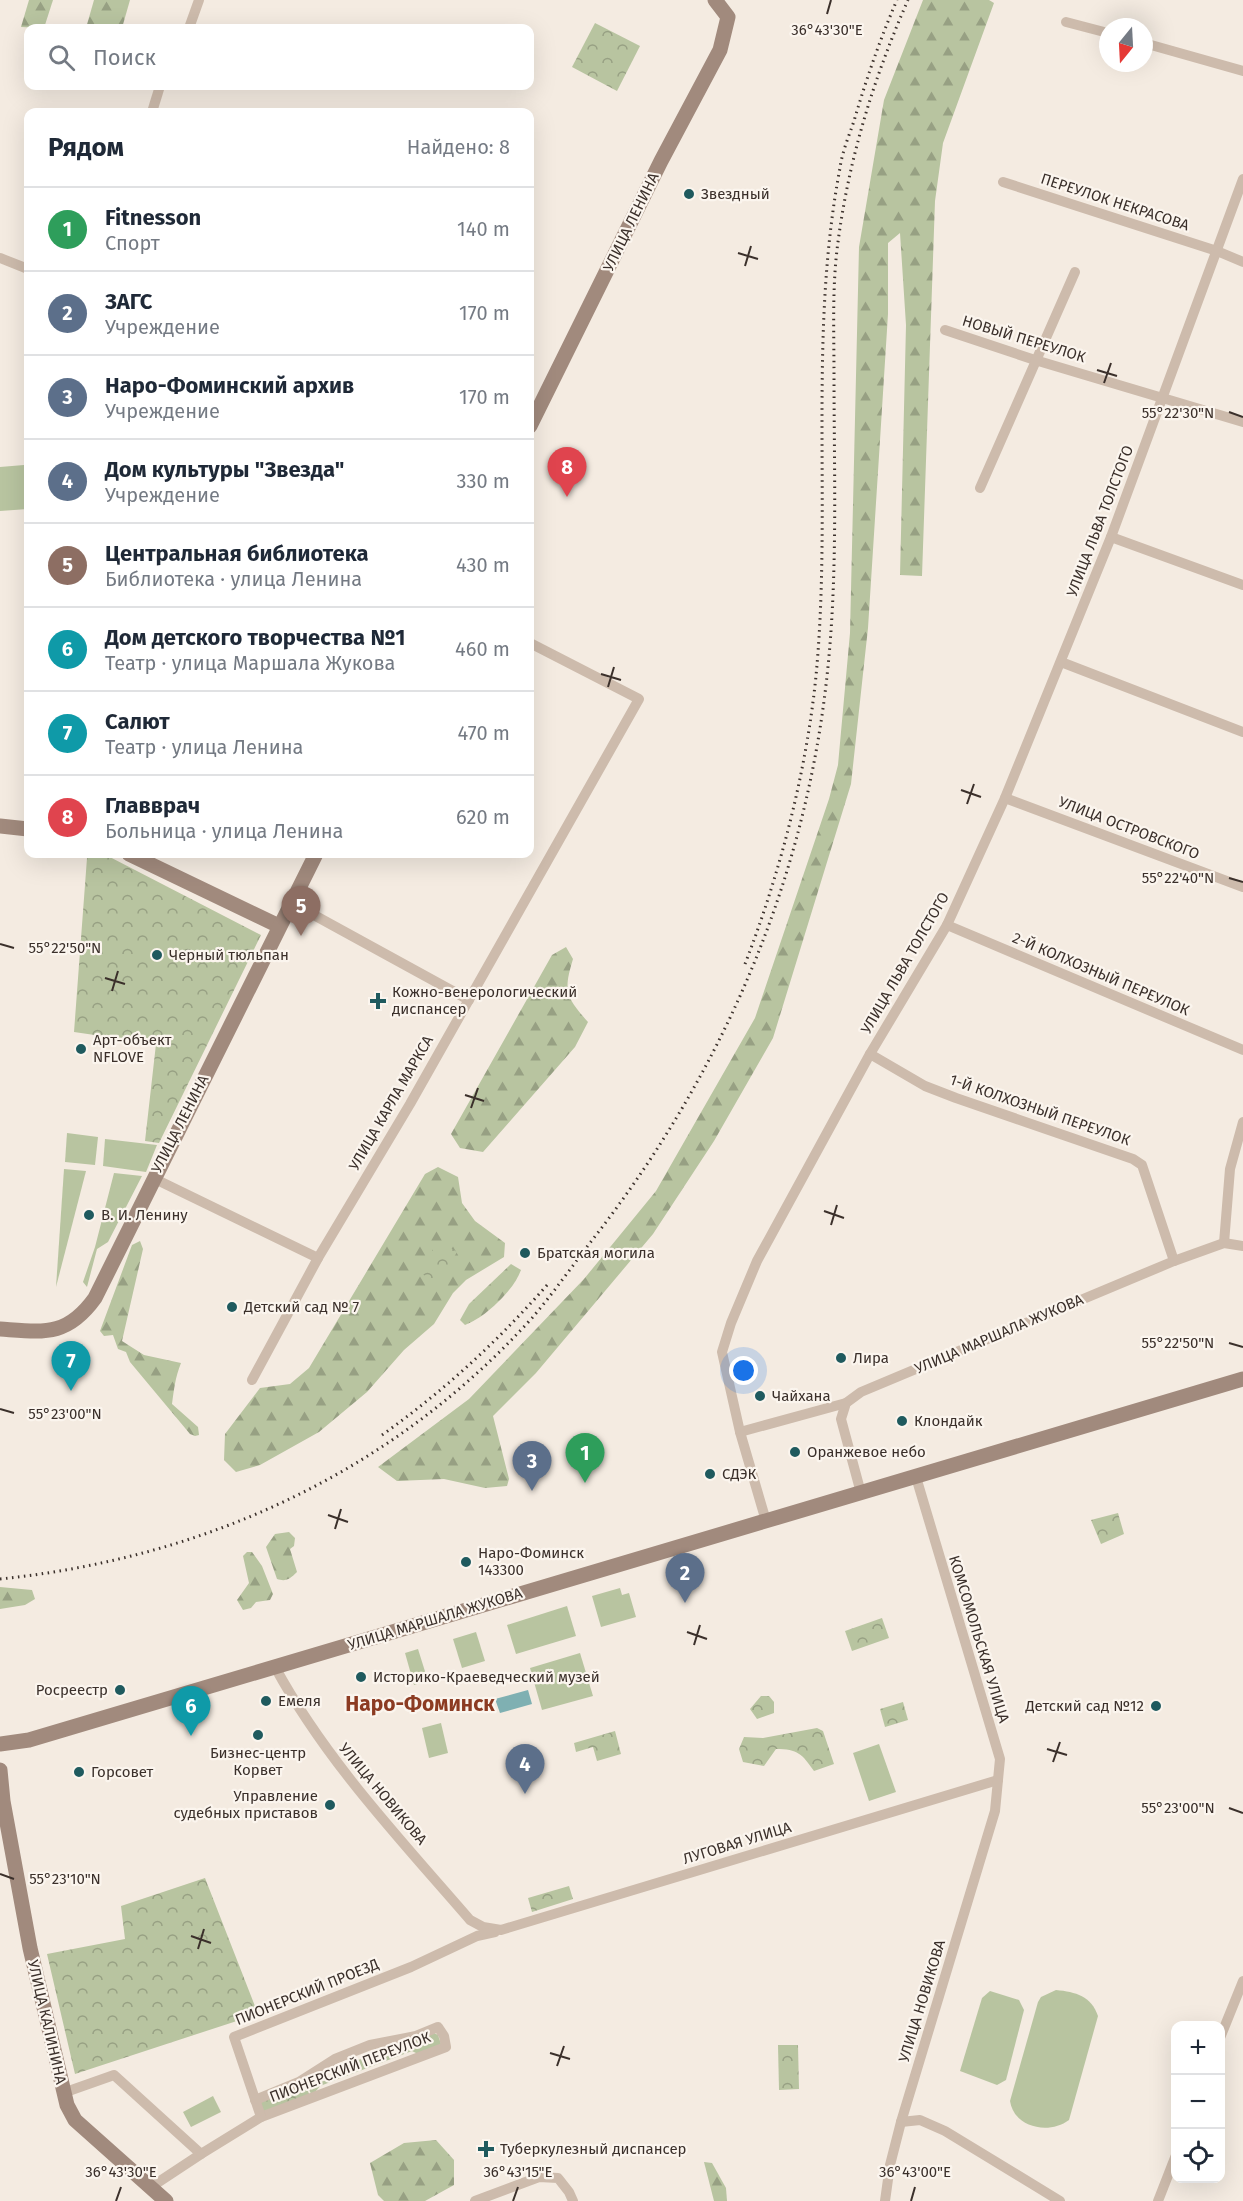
<!DOCTYPE html>
<html lang="ru">
<head>
<meta charset="utf-8">
<style>
	body { margin:0; font-family:"Fira Sans",sans-serif; background:#f6f6f7; color:#1f2937 }
	.controls { position:absolute; right:18px; bottom:18px; display:grid; overflow:hidden; border-radius:12px; box-shadow:0 6px 24px #0002 }
	.controls button { width:54px; height:54px; display:grid; place-items:center; padding:0; border:0; border-bottom:2px solid #e0e1e3; background:#fff; color:#1f2937; font:30px sans-serif }
	.compass { position:absolute; left:1099px; top:18px; width:54px; height:54px; border-radius:50%; background:#fff; box-shadow:0 6px 24px #0002; rotate:198deg }
	.you { position:absolute; left:744px; top:1371px; width:21px; height:21px; margin:-15px; border:4px solid #fff; border-radius:50%; background:#1a73e8; box-shadow:0 0 0 9px #1a73e833 }
	.badge { display:grid; place-items:center; width:39px; height:39px; border-radius:50%; background:#1f5a5e; color:#fff; font-size:20px; font-weight:700 }
	.pin { position:absolute; translate:-50% -50px; filter:drop-shadow(0 2px 3px #0008) }
	.pin::after { content:''; position:absolute; top:32px; width:21px; height:18px; background:inherit; clip-path:polygon(0 0,100% 0,50% 100%) }
	.list { margin:0; padding:0; list-style:none }
	h2 { display:flex; justify-content:space-between; align-items:center; height:78px; margin:0; padding:0 24px; font-size:26px }
	h2 small { font-size:20px; font-weight:400; color:#747a83 }
	.list li { display:grid; grid-template-columns:39px 1fr auto; gap:18px; align-items:center; box-sizing:border-box; height:84px; padding:0 24px; border-top:2px solid #e0e1e3 }
	.list b { display:block; font-size:22px; white-space:nowrap }
	.list p { margin:0; font-size:20px; white-space:nowrap; color:#747a83 }
	.list em { font-size:20px; font-style:normal; color:#747a83 }
	.icon { flex:none; width:33px; height:33px; fill:none; stroke:currentColor; stroke-width:2; stroke-linecap:round; stroke-linejoin:round }
	.map { position:relative; flex:none; width:1243px; height:2201px; overflow:hidden }
	.search { position:absolute; background:#fff; box-shadow:0 6px 24px #0002; left:24px; top:24px; width:510px; height:66px; display:flex; align-items:center; gap:15px; box-sizing:border-box; padding:0 21px; border-radius:12px; color:#747a83; font-size:22px }
	.panel { position:absolute; background:#fff; box-shadow:0 6px 24px #0002; left:24px; top:108px; width:510px; height:750px; border-radius:12px }
	.map>svg:first-child { display:block }
	.grass { fill:#b8c4a0 }
	.forest { fill:url(#forest-firs) }
	.park { fill:url(#park-crowns) }
	.water { fill:#7fb0b2 }
	.lines { fill:none; stroke-linecap:round; stroke-linejoin:round }
	.street { stroke:#cdbbac; stroke-width:10 }
	.secondary { stroke:#a18a7d; stroke-width:15 }
	.rail { stroke:#3b302b; stroke-width:3; stroke-dasharray:1.5 4.5; stroke-linecap:butt }
	.ticks { fill:none; stroke:#3b302b; stroke-width:2 }
	.poi-dot { fill:#1f5a5e; stroke:#fbf5ee; stroke-width:2 }
	.labels { text-anchor:middle; dominant-baseline:central; stroke-width:4.5; stroke-linejoin:round; paint-order:stroke }
	.poi-label { font-size:15px; fill:#3b302b; stroke:#fbf5ee; text-anchor:start }
	.street-label { font-size:15px; fill:#3b302b; stroke:#fbf5ee }
	.district-label { font-size:21px; font-weight:bold; fill:#8c3b22; stroke:#fbf5ee }
	.ticks-label { font-size:15px; text-anchor:middle; fill:#3b302b; stroke:#fbf5ee; stroke-width:4.5; stroke-linejoin:round; paint-order:stroke }
</style>
</head>
<body>
<div class="map">
<svg width="1243" height="2201" viewBox="0 0 1243 2201">
	<defs>
		<pattern id="forest-firs" width="22" height="20" patternUnits="userSpaceOnUse" patternTransform="scale(1.5)"><rect width="22" height="20" fill="#b8c4a0"/><path d="M5 1l3.5 6h-7zM16 11l3.5 6h-7z" fill="#97a083"/></pattern>
		<pattern id="park-crowns" width="20" height="18" patternUnits="userSpaceOnUse" patternTransform="scale(1.5)"><rect width="20" height="18" fill="#b8c4a0"/><path d="M2 6a3 3 0 1 1 6 0M12 15a3 3 0 1 1 6 0" fill="none" stroke="#97a083"/></pattern>
	</defs>
	<rect width="100%" height="100%" fill="#f4ebe1"/>
	<g class="grass">
		<polygon points="24,465 28,467 28,509 0,511 0,467"/>
		<polygon points="67,1133 98,1137 95,1165 65,1162"/>
		<polygon points="105,1139 157,1145 146,1172 103,1166"/>
		<polygon points="64,1169 86,1171 56,1287"/>
		<polygon points="114,1173 142,1176 108,1242 97,1249 87,1287 83,1282 95,1247"/>
		<polygon points="620,1588 622,1595 629,1593 636,1617 601,1627 592,1596"/>
		<polygon points="567,1606 576,1636 516,1654 507,1625"/>
		<polygon points="476,1632 485,1661 462,1668 453,1639"/>
		<polygon points="418,1649 428,1681 414,1685 405,1653"/>
		<polygon points="580,1653 593,1696 542,1710 530,1668"/>
		<polygon points="441,1723 448,1753 429,1758 422,1728"/>
		<polygon points="879,1744 896,1792 869,1801 853,1753"/>
		<path d="M1056,1990C1076,1992 1091,1996 1098,2016L1069,2120C1049,2135 1014,2128 1010,2101L1038,2002L1041,1997Z"/>
		<polygon points="990,1991 1019,2000 1024,2010 1006,2080 997,2085 960,2071 982,1998"/>
		<polygon points="432,2032 438,2035 441,2044 420,2055 412,2051 320,2086 312,2096 308,2087 355,2069 357,2060 362,2059 367,2064 403,2050 404,2043"/>
		<polygon points="213,2096 221,2112 191,2127 183,2112"/>
	</g>
	<g class="forest">
		<polygon points="29,0 53,0 44,28 21,27"/>
		<polygon points="94,0 130,0 122,28 86,28"/>
		<polygon points="923,0 989,0 994,3 943,143 935,201 922,576 900,575 906,325 900,233 888,243 888,314 879,456 868,628 851,784 773,1038 714,1141 653,1234 536,1373 493,1416 509,1479 507,1486 485,1488 444,1479 397,1481 378,1467 469,1399 584,1279 656,1191 755,1018 829,799 838,765 850,633 859,247 884,100"/>
		<path d="M566,947L573,959C563,992 566,997 588,1022L575,1047L483,1152L460,1148L451,1134L552,955Z"/>
		<polygon points="438,1167 458,1177 462,1203 475,1221 505,1243 504,1257 466,1280 453,1293 434,1324 404,1350 367,1392 319,1432 260,1465 236,1472 224,1460 225,1434 260,1388 290,1384 309,1368 425,1174"/>
		<path d="M140,1241L143,1249L122,1341L144,1355L181,1363C175,1378 174,1390 172,1404L198,1427L199,1435L195,1436L190,1434L130,1362L126,1352L118,1349L113,1335L104,1336L100,1331L132,1245Z"/>
		<path d="M511,1264L521,1270C514,1290 485,1318 465,1325L460,1320L469,1304Z"/>
		<path d="M289,1532L295,1538L294,1546L290,1549L297,1572C290,1579 286,1582 277,1579L266,1547L275,1534Z"/>
		<polygon points="247,1552 252,1552 262,1566 273,1594 270,1600 256,1602 251,1608 243,1610 237,1600 249,1583 243,1556"/>
		<polygon points="0,1587 32,1590 35,1599 25,1605 0,1609"/>
		<polygon points="436,2140 454,2160 454,2185 425,2201 384,2201 378,2195 370,2163 404,2143"/>
		<polygon points="704,2162 712,2163 726,2188 727,2201 714,2201"/>
	</g>
	<g class="park">
		<polygon points="595,23 640,46 617,91 572,67"/>
		<polygon points="92,854 104,854 261,935 159,1143 145,1141 156,1044 74,1032 87,858"/>
		<polygon points="438,1241 457,1252 438,1284 419,1272"/>
		<polygon points="1118,1513 1124,1534 1101,1544 1091,1520"/>
		<polygon points="882,1618 889,1638 852,1651 845,1631"/>
		<polygon points="761,1696 769,1696 774,1702 774,1713 757,1719 750,1709"/>
		<polygon points="903,1702 908,1720 885,1727 880,1709"/>
		<path d="M817,1728L823,1731L834,1764L814,1771C802,1754 798,1749 776,1749L764,1766L743,1762L739,1749L744,1737L763,1738Z"/>
		<polygon points="615,1731 621,1754 597,1761 593,1747 576,1752 574,1743"/>
		<polygon points="205,1878 258,2014 75,2074 47,1954 125,1939 121,1906"/>
		<polygon points="569,1886 573,1899 532,1912 528,1898"/>
		<polygon points="778,2045 798,2045 799,2089 779,2090"/>
		<polygon points="302,2085 306,2087 311,2098 263,2116 259,2102"/>
	</g>
	<polygon class="water" points="528,1690 532,1704 500,1713 495,1699"/>
	<g class="lines">
		<g class="street">
			<polyline points="1066,22 1108,33"/>
			<polyline points="189,28 199,0"/>
			<polyline points="1144,43 1243,71"/>
			<polyline points="152,112 160,86"/>
			<polyline points="1003,182 1217,251 1243,262"/>
			<polyline points="0,258 28,269"/>
			<polyline points="945,330 1035,360 1243,422"/>
			<polyline points="980,488 1075,272"/>
			<polyline points="1111,537 1243,585"/>
			<polyline points="1061,662 1243,732"/>
			<polyline points="1005,798 1243,887"/>
			<polyline points="292,903 469,1000"/>
			<polyline points="947,925 1243,1050"/>
			<polyline points="870,1054 925,1086 956,1098 1133,1159 1142,1165 1174,1261"/>
			<polyline points="153,1178 318,1258"/>
			<polyline points="1224,1243 1230,1169 1243,1122"/>
			<polyline points="252,1380 318,1258 410,1104 639,699 530,643"/>
			<polyline points="740,1432 846,1403"/>
			<polyline points="861,1493 841,1419 846,1403 861,1392 1174,1261 1224,1243 1243,1246"/>
			<polyline points="766,1521 740,1432 722,1352 731,1323 757,1261 870,1054 947,925 1005,798 1111,537 1243,179"/>
			<path d="M275,1667C326,1761 401,1840 470,1920L483,1927L501,1930L998,1780"/>
			<polyline points="1220,2038 1243,1981"/>
			<polyline points="63,2093 114,2075 201,2154 151,2187"/>
			<polyline points="255,2100 299,2082 335,2059 370,2045 416,2036 438,2027 444,2036 446,2047 261,2117"/>
			<polyline points="901,2122 920,2120 945,2131 1060,2201"/>
			<polyline points="201,2154 261,2117 234,2037 411,1967 477,1936 495,1932"/>
			<polyline points="475,2201 539,2177 558,2178 569,2192 573,2201"/>
			<polyline points="885,2201 890,2165 901,2122 995,1811 1000,1759 916,1477"/>
			<polyline points="1158,2201 1176,2155"/>
		</g>
		<g class="secondary">
			<polyline points="530,426 661,161 720,50 728,17 715,0"/>
			<polyline points="0,826 28,829"/>
			<polyline points="129,854 279,926"/>
			<path d="M0,1329C44,1332 67,1337 95,1298L316,854"/>
			<polyline points="0,1744 29,1740 1243,1379"/>
			<polyline points="0,1770 3,1801 30,1948 67,2105 75,2120 166,2201"/>
		</g>
		<g class="rail">
			<path d="M745,964C780,873 806,774 816,676C832,507 808,336 840,168C842,152 849,136 854,121C866,80 880,39 897,0"/>
			<path d="M382,1435C444,1391 498,1341 548,1284"/>
			<path d="M0,1579C205,1558 393,1472 532,1318C556,1290 577,1259 600,1230C724,1068 805,880 827,676C838,576 834,474 834,373C834,330 832,285 838,242C849,158 874,77 908,0"/>
		</g>
	</g>
	<path class="ticks" d="M827,14L831,0M738,253L758,259M745,266L751,246M1097,370L1117,376M1104,383L1111,363M1229,412L1243,417M601,674L621,680M608,687L614,667M961,790L981,797M967,804L974,784M1229,878L1243,882M0,944L14,948M105,978L125,984M112,991L118,971M465,1095L484,1101M471,1108L478,1088M824,1211L844,1218M831,1225L837,1205M1229,1343L1243,1347M0,1409L14,1413M328,1515L348,1522M335,1529L341,1509M687,1632L707,1639M694,1645L700,1625M1047,1749L1067,1755M1053,1762L1060,1742M1229,1808L1243,1813M0,1874L14,1879M191,1936L211,1943M198,1949L204,1929M550,2053L570,2059M557,2066L564,2046M116,2201L121,2187M513,2201L518,2187M911,2201L915,2187"/>
	<g class="poi-dot">
		<circle cx="689" cy="194" r="6"/>
		<circle cx="157" cy="955" r="6"/>
		<path d="M375 992h6v6h6v6h-6v6h-6v-6h-6v-6h6z"/>
		<circle cx="81" cy="1049" r="6"/>
		<circle cx="89" cy="1215" r="6"/>
		<circle cx="525" cy="1253" r="6"/>
		<circle cx="232" cy="1307" r="6"/>
		<circle cx="841" cy="1358" r="6"/>
		<circle cx="760" cy="1396" r="6"/>
		<circle cx="902" cy="1421" r="6"/>
		<circle cx="795" cy="1452" r="6"/>
		<circle cx="710" cy="1474" r="6"/>
		<circle cx="466" cy="1562" r="6"/>
		<circle cx="361" cy="1677" r="6"/>
		<circle cx="120" cy="1690" r="6"/>
		<circle cx="266" cy="1701" r="6"/>
		<circle cx="1156" cy="1706" r="6"/>
		<circle cx="258" cy="1735" r="6"/>
		<circle cx="79" cy="1772" r="6"/>
		<circle cx="330" cy="1805" r="6"/>
		<path d="M483 2140h6v6h6v6h-6v6h-6v-6h-6v-6h6z"/>
	</g>
	<g class="labels">
		<g class="poi-label">
			<text x="701" y="194">Звездный</text>
			<text x="169" y="955">Черный тюльпан</text>
			<text x="392" y="992">Кожно-венерологический<tspan x="392" dy="17">диспансер</tspan></text>
			<text x="93" y="1040">Арт-объект<tspan x="93" dy="17">NFLOVE</tspan></text>
			<text x="101" y="1215">В. И. Ленину</text>
			<text x="537" y="1253">Братская могила</text>
			<text x="244" y="1307">Детский сад № 7</text>
			<text x="853" y="1358">Лира</text>
			<text x="772" y="1396">Чайхана</text>
			<text x="914" y="1421">Клондайк</text>
			<text x="807" y="1452">Оранжевое небо</text>
			<text x="722" y="1474">СДЭК</text>
			<text x="478" y="1553">Наро-Фоминск<tspan x="478" dy="17">143300</tspan></text>
			<text x="373" y="1677">Историко-Краеведческий музей</text>
			<text x="108" y="1690" text-anchor="end">Росреестр</text>
			<text x="278" y="1701">Емеля</text>
			<text x="1144" y="1706" text-anchor="end">Детский сад №12</text>
			<text x="258" y="1753" text-anchor="middle">Бизнес-центр<tspan x="258" dy="17">Корвет</tspan></text>
			<text x="91" y="1772">Горсовет</text>
			<text x="318" y="1796" text-anchor="end">Управление<tspan x="318" dy="17">судебных приставов</tspan></text>
			<text x="500" y="2149">Туберкулезный диспансер</text>
		</g>
		<g class="street-label">
			<text transform="translate(1115 202) rotate(18)">ПЕРЕУЛОК НЕКРАСОВА</text>
			<text transform="translate(631 222) rotate(-64)">УЛИЦА ЛЕНИНА</text>
			<text transform="translate(1024 339) rotate(17)">НОВЫЙ ПЕРЕУЛОК</text>
			<text transform="translate(1100 521) rotate(-69)">УЛИЦА ЛЬВА ТОЛСТОГО</text>
			<text transform="translate(1129 828) rotate(21)">УЛИЦА ОСТРОВСКОГО</text>
			<text transform="translate(905 963) rotate(-60)">УЛИЦА ЛЬВА ТОЛСТОГО</text>
			<text transform="translate(1101 974) rotate(23)">2-Й КОЛХОЗНЫЙ ПЕРЕУЛОК</text>
			<text transform="translate(391 1103) rotate(-60)">УЛИЦА КАРЛА МАРКСА</text>
			<text transform="translate(1040 1110) rotate(19)">1-Й КОЛХОЗНЫЙ ПЕРЕУЛОК</text>
			<text transform="translate(180 1124) rotate(-63)">УЛИЦА ЛЕНИНА</text>
			<text transform="translate(999 1334) rotate(-23)">УЛИЦА МАРШАЛА ЖУКОВА</text>
			<text transform="translate(435 1619) rotate(-17)">УЛИЦА МАРШАЛА ЖУКОВА</text>
			<text transform="translate(979 1639) rotate(73)">КОМСОМОЛЬСКАЯ УЛИЦА</text>
			<text transform="translate(383 1794) rotate(50)">УЛИЦА НОВИКОВА</text>
			<text transform="translate(737 1843) rotate(-17)">ЛУГОВАЯ УЛИЦА</text>
			<text transform="translate(307 1992) rotate(-22)">ПИОНЕРСКИЙ ПРОЕЗД</text>
			<text transform="translate(922 2001) rotate(-73)">УЛИЦА НОВИКОВА</text>
			<text transform="translate(47 2022) rotate(77)">УЛИЦА КАЛИНИНА</text>
			<text transform="translate(350 2067) rotate(-21)">ПИОНЕРСКИЙ ПЕРЕУЛОК</text>
		</g>
		<g class="district-label">
			<text x="420" y="1704">Наро-Фоминск</text>
		</g>
	</g>
	<g class="ticks-label">
		<text x="827" y="35">36°43'30"E</text>
		<text x="1178" y="418">55°22'30"N</text>
		<text x="1178" y="883">55°22'40"N</text>
		<text x="65" y="953">55°22'50"N</text>
		<text x="1178" y="1348">55°22'50"N</text>
		<text x="65" y="1419">55°23'00"N</text>
		<text x="1178" y="1813">55°23'00"N</text>
		<text x="65" y="1884">55°23'10"N</text>
		<text x="121" y="2177">36°43'30"E</text>
		<text x="518" y="2177">36°43'15"E</text>
		<text x="915" y="2177">36°43'00"E</text>
	</g>
</svg>
<div class="controls">
<button>+</button>
<button>−</button>
<button><svg class="icon" aria-label="locate" viewBox="0 0 24 24"><circle cx="12" cy="12" r="6"/><path d="M12 2v4M12 18v4M2 12h4M18 12h4"/></svg></button>
</div>
<svg class="compass" viewBox="-18 -18 36 36"><path d="M0-13l5 13h-10z" fill="#e53935"/><path d="M0 13l5-13h-10z" fill="#747a83"/></svg>
<div class="you"></div>
<div class="pin badge" style="left:585px;top:1483px;background:#2e9e5b">1</div>
<div class="pin badge" style="left:685px;top:1603px;background:#5c6f8a">2</div>
<div class="pin badge" style="left:532px;top:1491px;background:#5c6f8a">3</div>
<div class="pin badge" style="left:525px;top:1794px;background:#5c6f8a">4</div>
<div class="pin badge" style="left:301px;top:936px;background:#8d6e63">5</div>
<div class="pin badge" style="left:191px;top:1736px;background:#0f9aa8">6</div>
<div class="pin badge" style="left:71px;top:1391px;background:#0f9aa8">7</div>
<div class="pin badge" style="left:567px;top:497px;background:#e0444e">8</div>
<div class="search"><svg class="icon" aria-label="search" viewBox="0 0 24 24"><circle cx="10" cy="10" r="6"/><path d="M15 15l6 6"/></svg>Поиск</div>
<section class="panel">
<h2>Рядом<small>Найдено: 8</small></h2>
<ul class="list">
<li><span class="badge" style="background:#2e9e5b">1</span><div><b>Fitnesson</b><p>Спорт</p></div><em>140 m</em></li>
<li><span class="badge" style="background:#5c6f8a">2</span><div><b>ЗАГС</b><p>Учреждение</p></div><em>170 m</em></li>
<li><span class="badge" style="background:#5c6f8a">3</span><div><b>Наро-Фоминский архив</b><p>Учреждение</p></div><em>170 m</em></li>
<li><span class="badge" style="background:#5c6f8a">4</span><div><b>Дом культуры &quot;Звезда&quot;</b><p>Учреждение</p></div><em>330 m</em></li>
<li><span class="badge" style="background:#8d6e63">5</span><div><b>Центральная библиотека</b><p>Библиотека · улица Ленина</p></div><em>430 m</em></li>
<li><span class="badge" style="background:#0f9aa8">6</span><div><b>Дом детского творчества №1</b><p>Театр · улица Маршала Жукова</p></div><em>460 m</em></li>
<li><span class="badge" style="background:#0f9aa8">7</span><div><b>Салют</b><p>Театр · улица Ленина</p></div><em>470 m</em></li>
<li><span class="badge" style="background:#e0444e">8</span><div><b>Главврач</b><p>Больница · улица Ленина</p></div><em>620 m</em></li>
</ul>
</section>
</div>
</body>
</html>
